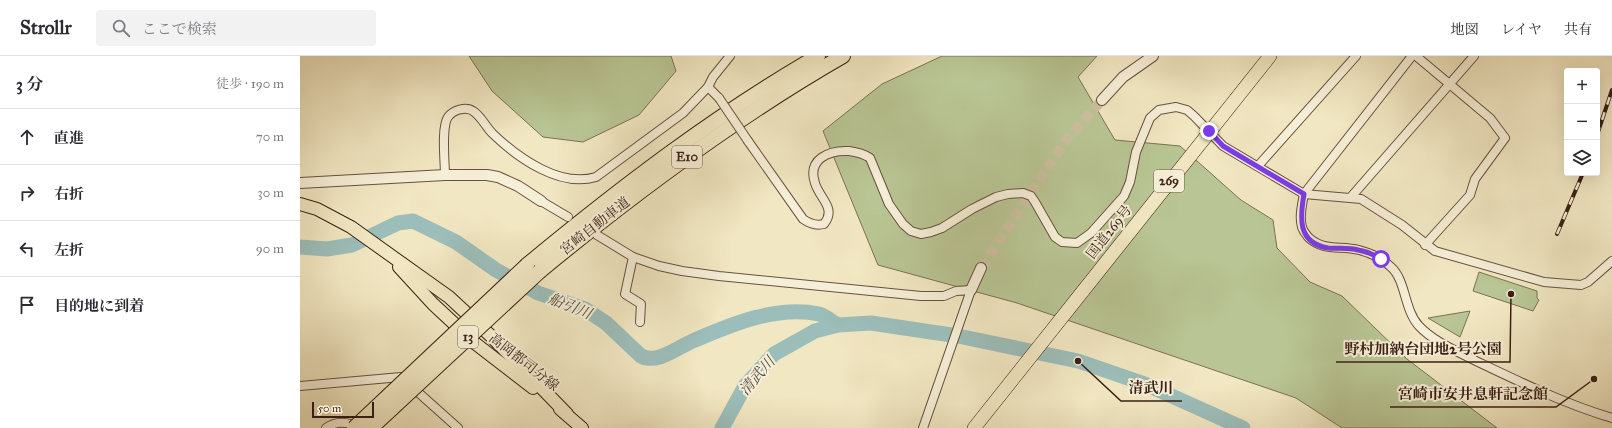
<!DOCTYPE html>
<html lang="ja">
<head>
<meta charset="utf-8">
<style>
	body { margin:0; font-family:"IM FELL Great Primer","Noto Serif JP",serif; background:#f2f2f3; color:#2b2b33 }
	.controls { position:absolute; right:12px; top:12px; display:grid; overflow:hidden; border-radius:4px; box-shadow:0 4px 16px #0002 }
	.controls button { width:36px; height:36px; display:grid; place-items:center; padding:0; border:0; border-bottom:1px solid #e1e1e2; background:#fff; color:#2b2b33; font:20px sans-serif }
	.scale { position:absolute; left:12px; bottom:10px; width:62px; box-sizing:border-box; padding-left:4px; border:2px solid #3a1f12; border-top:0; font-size:11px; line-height:14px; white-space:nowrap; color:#3a1f12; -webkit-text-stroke:3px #f6efd7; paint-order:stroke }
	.stop { position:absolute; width:12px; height:12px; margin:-9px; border:3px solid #7c3aed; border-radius:50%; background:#fff }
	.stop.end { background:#7c3aed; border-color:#fff; box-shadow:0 1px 4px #0008 }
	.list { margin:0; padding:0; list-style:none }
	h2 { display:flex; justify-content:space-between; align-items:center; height:52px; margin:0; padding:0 16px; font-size:17px }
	h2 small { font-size:13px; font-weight:400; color:#7c7c81 }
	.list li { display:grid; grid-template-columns:26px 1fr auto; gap:12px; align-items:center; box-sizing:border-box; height:56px; padding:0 16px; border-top:1px solid #e1e1e2 }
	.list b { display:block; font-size:15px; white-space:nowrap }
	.list em { font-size:13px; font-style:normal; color:#7c7c81 }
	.icon { flex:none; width:22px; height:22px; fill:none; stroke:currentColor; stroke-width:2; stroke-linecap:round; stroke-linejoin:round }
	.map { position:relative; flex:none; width:1312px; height:372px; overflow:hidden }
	header { display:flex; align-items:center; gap:24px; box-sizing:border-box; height:56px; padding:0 20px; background:#fff; border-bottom:1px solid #e1e1e2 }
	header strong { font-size:19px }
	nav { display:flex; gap:22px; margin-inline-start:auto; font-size:14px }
	.search { width:280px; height:36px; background:#f2f2f3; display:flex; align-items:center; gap:10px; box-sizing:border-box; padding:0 14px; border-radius:4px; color:#7c7c81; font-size:15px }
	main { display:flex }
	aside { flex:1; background:#fff }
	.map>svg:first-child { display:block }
	.green { fill:#b9c594; stroke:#7a7253 }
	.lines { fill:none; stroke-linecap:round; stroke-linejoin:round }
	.river { stroke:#9cbeba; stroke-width:15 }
	.tertiary-tunnel { stroke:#ccbf9f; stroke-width:10; stroke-dasharray:10 5; stroke-linecap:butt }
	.minor-casing { stroke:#68513e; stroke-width:10 }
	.tertiary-casing { stroke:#68513e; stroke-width:12 }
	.primary-casing { stroke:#3a1f12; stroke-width:14 }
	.trunk-casing { stroke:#3a1f12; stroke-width:14 }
	.motorway-casing { stroke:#3a1f12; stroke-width:16 }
	.minor { stroke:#f6efd7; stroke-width:8 }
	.tertiary { stroke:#f6efd7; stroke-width:10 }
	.primary { stroke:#f1e7c2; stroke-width:12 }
	.trunk { stroke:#f1e7c2; stroke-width:13 }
	.motorway { stroke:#f1e7c2; stroke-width:14 }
	.rail-casing { stroke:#3a1f12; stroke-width:4 }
	.rail { stroke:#f6efd7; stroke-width:2.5; stroke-dasharray:8; stroke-linecap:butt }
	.minor-bridge-casing { stroke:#68513e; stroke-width:10; stroke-linecap:butt }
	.motorway-bridge-casing { stroke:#3a1f12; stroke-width:16; stroke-linecap:butt }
	.minor-bridge { stroke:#f6efd7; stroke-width:8 }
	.motorway-bridge { stroke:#f1e7c2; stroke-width:14 }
	.route { stroke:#7c3aed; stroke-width:5 }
	.labels { text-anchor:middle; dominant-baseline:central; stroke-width:4; stroke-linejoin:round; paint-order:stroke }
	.shield { fill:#f6efd7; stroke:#725d4d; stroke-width:1 }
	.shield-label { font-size:13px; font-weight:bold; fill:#3a1f12 }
	.street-label { font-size:14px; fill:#3a1f12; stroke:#f6efd7 }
	.water-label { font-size:15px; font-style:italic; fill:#574f44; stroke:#f6efd7 }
	.leader { fill:none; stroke:#3a1f12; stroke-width:1.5 }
	.callout-dot { fill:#3a1f12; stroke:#f6efd7; stroke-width:1.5 }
	.callout-label { font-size:15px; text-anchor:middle; font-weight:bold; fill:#3a1f12; stroke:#f6efd7; stroke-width:4; stroke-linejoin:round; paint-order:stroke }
</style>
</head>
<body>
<header>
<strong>Strollr</strong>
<div class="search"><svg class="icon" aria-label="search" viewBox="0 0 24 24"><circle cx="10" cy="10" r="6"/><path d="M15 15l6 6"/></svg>ここで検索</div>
<nav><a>地図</a><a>レイヤ</a><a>共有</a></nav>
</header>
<main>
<aside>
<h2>3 分<small>徒歩 · 190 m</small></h2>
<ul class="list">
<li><svg class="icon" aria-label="ahead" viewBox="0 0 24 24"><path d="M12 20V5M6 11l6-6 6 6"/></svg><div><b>直進</b></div><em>70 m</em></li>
<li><svg class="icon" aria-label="right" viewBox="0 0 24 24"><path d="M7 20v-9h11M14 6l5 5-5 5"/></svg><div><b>右折</b></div><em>30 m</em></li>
<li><svg class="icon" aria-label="left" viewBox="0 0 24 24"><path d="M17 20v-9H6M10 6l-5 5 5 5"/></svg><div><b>左折</b></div><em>90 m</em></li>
<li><svg class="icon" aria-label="arrive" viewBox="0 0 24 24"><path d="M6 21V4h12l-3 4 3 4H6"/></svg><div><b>目的地に到着</b></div></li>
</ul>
</aside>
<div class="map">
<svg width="1312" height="372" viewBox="0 0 1312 372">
	<rect width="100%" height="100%" fill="#f1e7c2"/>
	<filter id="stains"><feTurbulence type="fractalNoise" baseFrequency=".005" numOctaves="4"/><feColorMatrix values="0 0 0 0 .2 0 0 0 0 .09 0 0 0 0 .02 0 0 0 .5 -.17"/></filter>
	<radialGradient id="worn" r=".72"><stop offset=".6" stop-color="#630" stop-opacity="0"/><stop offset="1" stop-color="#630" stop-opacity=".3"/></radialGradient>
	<g class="green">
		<polygon points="169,0 371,0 376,15 339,59 283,86 243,81 192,35"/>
		<polygon points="642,0 797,0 778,21 815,84 880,90 941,144 973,164 977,192 1010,226 1042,240 1107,303 1197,372 1042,372 996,342 717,247 578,209 523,75 582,28"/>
		<polygon points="1179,216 1237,235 1237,242 1239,244 1233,255 1173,235"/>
		<polygon points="1170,255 1160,281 1128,262"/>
	</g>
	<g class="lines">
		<g class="river">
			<path d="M0,191L27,193L52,189L98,167L113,165L156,186L196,214L238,237L285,253L306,267L341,300C358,309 379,290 395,284C432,268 478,249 519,258C526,260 532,266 538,269"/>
			<polyline points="422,372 445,330 474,298 515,275 538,269 571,267 658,280 778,305 845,328 943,372"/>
		</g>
		<polyline class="tertiary-tunnel" points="681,212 766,84 802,44"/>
		<g class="minor-casing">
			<g id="minor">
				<path d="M1112,0L1004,138C1002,149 999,161 1002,171C1003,175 1006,178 1008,181C1024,196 1040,189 1059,194C1071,197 1083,203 1091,211C1106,224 1104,254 1119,270C1134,286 1157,295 1176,305C1220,326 1265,348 1312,362"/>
				<polyline points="1116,0 1190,62 1205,82 1175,123 1170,139 1125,189"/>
				<polyline points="408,31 419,42"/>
				<path d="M448,85L503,163C510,168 516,170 524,168C537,152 519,142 515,127C507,103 529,94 549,95C557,96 564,98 570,102L589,148L603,168L611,175L621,178L631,176L642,172L672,153L696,141L708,138L723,137L731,140L735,146L755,181L762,186L777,187L791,177L824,140L830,126L836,96L850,62L859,54L876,51L887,54L894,60L923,90L1004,138L1061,143L1102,169L1135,195L1244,226L1281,229L1288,226L1312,205"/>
				<polyline points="958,110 1056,0"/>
				<path d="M145,119C145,106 141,71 148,61C153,54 166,50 173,55C181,60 186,71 193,78C218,102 260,132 296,121L383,57L408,31L413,21L430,0"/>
				<polyline points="1051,141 1174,0"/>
				<polyline points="241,145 268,161"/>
				<polyline points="297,179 333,201 359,210 382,215 419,220 621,240 644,240 656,235 671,234 623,372"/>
				<polyline points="333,201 325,238 341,248 340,266"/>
				<polyline points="0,330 101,321 158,372"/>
				<path d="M26,372C36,365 48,365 58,372"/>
			</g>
		</g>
		<g class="tertiary-casing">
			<g id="tertiary">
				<polyline points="802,44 823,21 853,0"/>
				<polyline points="0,127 145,119 187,119 198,121 218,130 241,145"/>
				<polyline points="671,234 681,212"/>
			</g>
		</g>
		<g class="primary-casing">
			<g id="primary">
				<polyline points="0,148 17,153 51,171 149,241 192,281 267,358"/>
				<polyline points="99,211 133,248 176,288 233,332"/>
				<polyline points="260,353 282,372"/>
			</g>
		</g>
		<g class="trunk-casing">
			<polyline id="trunk" points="674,372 970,0"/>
		</g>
		<g class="motorway-casing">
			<g id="motorway">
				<path d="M227,209C319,133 414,60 518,0"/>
				<path d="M240,215C336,136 435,62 543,0"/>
			</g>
		</g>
		<use href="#minor" class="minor"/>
		<use href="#tertiary" class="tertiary"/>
		<use href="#primary" class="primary"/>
		<use href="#trunk" class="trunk"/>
		<use href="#motorway" class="motorway"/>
		<g class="rail-casing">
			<g id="rail">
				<polyline points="1297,79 1312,34"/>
				<polyline points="1257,178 1283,117"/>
			</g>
		</g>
		<use href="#rail" class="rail"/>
		<g class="minor-bridge-casing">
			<polyline id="minor-bridge" points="419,42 448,85"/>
		</g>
		<g class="motorway-bridge-casing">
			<g id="motorway-bridge">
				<polyline points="54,372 227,209"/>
				<polyline points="71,372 240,215"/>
			</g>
		</g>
		<use href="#minor-bridge" class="minor-bridge"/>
		<use href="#motorway-bridge" class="motorway-bridge"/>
	</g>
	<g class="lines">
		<path class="route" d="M909,75L923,90L1004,138C1000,161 997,187 1028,192C1038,193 1048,191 1058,194C1067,195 1074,199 1081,203"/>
	</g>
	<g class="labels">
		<g class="shield">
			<rect x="372" y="90" width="30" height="22" rx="3"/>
			<rect x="854" y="114" width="30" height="22" rx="3"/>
			<rect x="158" y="270" width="20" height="22" rx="3"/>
		</g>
		<g class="shield-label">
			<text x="387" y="101">E10</text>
			<text x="869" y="125">269</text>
			<text x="168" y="281">13</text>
		</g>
		<g class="street-label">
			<text transform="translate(295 170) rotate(-38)">宮崎自動車道</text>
			<text transform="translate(809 176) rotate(-52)">国道269号</text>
			<text transform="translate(224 306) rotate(38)">高岡都司分線</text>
		</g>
		<g class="water-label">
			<text transform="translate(270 250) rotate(22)">船引川</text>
			<text transform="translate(457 320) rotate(-49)">清武川</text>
		</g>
	</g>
	<path class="leader" d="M1211 238L1210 306H1036M778 305L821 345H882M1294 323L1256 351H1090"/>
	<g class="callout-dot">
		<circle cx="1211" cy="238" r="4"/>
		<circle cx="778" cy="305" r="4"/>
		<circle cx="1294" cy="323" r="4"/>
	</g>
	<g class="callout-label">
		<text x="1123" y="298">野村加納台団地2号公園</text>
		<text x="851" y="337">清武川</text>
		<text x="1173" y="343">宮崎市安井息軒記念館</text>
	</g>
	<rect width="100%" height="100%" filter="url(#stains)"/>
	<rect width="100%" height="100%" fill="url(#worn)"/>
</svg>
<div class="controls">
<button>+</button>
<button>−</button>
<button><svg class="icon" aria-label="layers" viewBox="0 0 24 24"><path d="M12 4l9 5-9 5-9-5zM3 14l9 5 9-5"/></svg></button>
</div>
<div class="scale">50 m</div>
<div class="stop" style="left:1081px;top:203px"></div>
<div class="stop end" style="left:909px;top:75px"></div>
</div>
</main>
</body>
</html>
